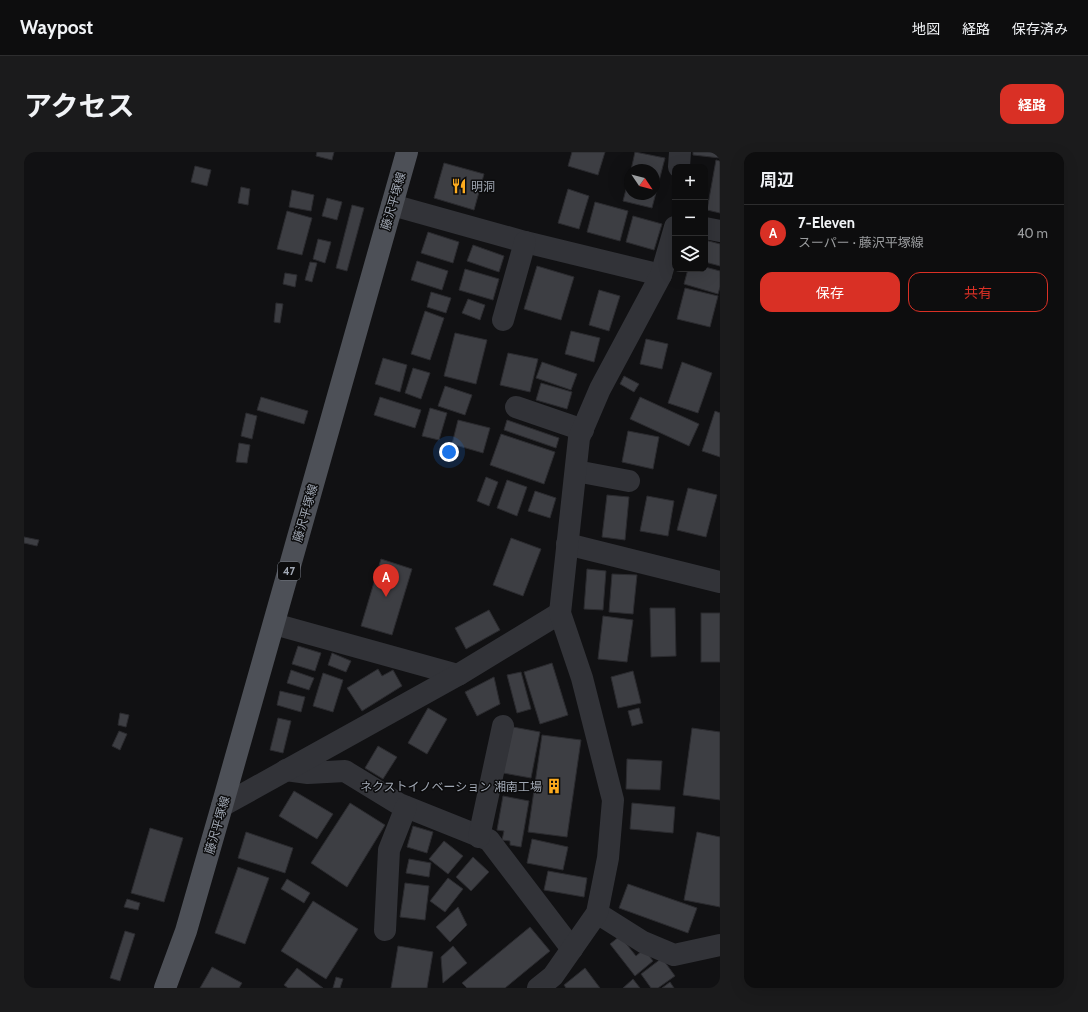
<!DOCTYPE html>
<html lang="ja">
<head>
<meta charset="utf-8">
<style>
	body { margin:0; font-family:Cabin,"Noto Sans JP",sans-serif; background:#1b1b1c; color:#f1f3f6 }
	.controls { position:absolute; right:12px; top:12px; display:grid; overflow:hidden; border-radius:8px; box-shadow:0 4px 16px #0002 }
	.controls button { width:36px; height:36px; display:grid; place-items:center; padding:0; border:0; border-bottom:1px solid #2d2d2e; background:#0d0d0e; color:#f1f3f6; font:20px sans-serif }
	.compass { position:absolute; left:600px; top:12px; width:36px; height:36px; border-radius:50%; background:#0d0d0e; box-shadow:0 4px 16px #0002; rotate:125deg }
	.you { position:absolute; left:425px; top:300px; width:14px; height:14px; margin:-10px; border:3px solid #fff; border-radius:50%; background:#1a73e8; box-shadow:0 0 0 6px #1a73e833 }
	.badge { display:grid; place-items:center; width:26px; height:26px; border-radius:50%; background:#d93025; color:#fff; font-size:13px; font-weight:700 }
	.pin { position:absolute; translate:-50% -33px; filter:drop-shadow(0 1px 2px #0008) }
	.pin::after { content:''; position:absolute; top:21px; width:14px; height:12px; background:inherit; clip-path:polygon(0 0,100% 0,50% 100%) }
	.list { margin:0; padding:0; list-style:none }
	h2 { display:flex; justify-content:space-between; align-items:center; height:52px; margin:0; padding:0 16px; font-size:17px }
	h2 small { font-size:13px; font-weight:400; color:#9a9c9e }
	.list li { display:grid; grid-template-columns:26px 1fr auto; gap:12px; align-items:center; box-sizing:border-box; height:56px; padding:0 16px; border-top:1px solid #2d2d2e }
	.list b { display:block; font-size:15px; white-space:nowrap }
	.list p { margin:0; font-size:13px; white-space:nowrap; color:#9a9c9e }
	.list em { font-size:13px; font-style:normal; color:#9a9c9e }
	.actions { display:flex; gap:8px; padding:12px 16px }
	.actions a { flex:1; padding:9px 0; border:1px solid #d93025; border-radius:12px; text-align:center; font-size:14px; color:#d93025 }
	.actions .main { background:#d93025; color:#fff }
	.icon { flex:none; width:22px; height:22px; fill:none; stroke:currentColor; stroke-width:2; stroke-linecap:round; stroke-linejoin:round }
	.map { position:relative; flex:none; width:696px; height:836px; overflow:hidden; border-radius:12px }
	header { display:flex; align-items:center; gap:24px; box-sizing:border-box; height:56px; padding:0 20px; background:#0d0d0e; border-bottom:1px solid #2d2d2e }
	header strong { font-size:19px }
	nav { display:flex; gap:22px; margin-inline-start:auto; font-size:14px }
	.intro { display:flex; align-items:center; justify-content:space-between; box-sizing:border-box; height:96px; padding:0 24px }
	h1 { margin:0; font-size:28px }
	.button { padding:10px 18px; border-radius:12px; background:#d93025; color:#fff; font-size:14px; font-weight:700 }
	main { display:flex; gap:24px; padding:0 24px }
	aside { flex:1; background:#0d0d0e; border-radius:12px; box-shadow:0 4px 16px #0002 }
	.map>svg:first-child { display:block }
	.building { fill:#3d3e43; stroke:#2b2b2f }
	.lines { fill:none; stroke-linecap:round; stroke-linejoin:round }
	.minor { stroke:#323338; stroke-width:22 }
	.major { stroke:#4d5057; stroke-width:22 }
	.labels { text-anchor:middle; dominant-baseline:central; stroke-width:3; stroke-linejoin:round; paint-order:stroke }
	.shield { fill:#0c0c0d; stroke:#747982; stroke-width:1 }
	.shield-label { font-size:11px; font-weight:bold; fill:#a1a8b4 }
	.poi-label { font-size:12px; fill:#a1a8b4; stroke:#0c0c0d; text-anchor:start }
	.street-label { font-size:12px; fill:#a1a8b4; stroke:#0c0c0d }
</style>
</head>
<body>
<header>
<strong>Waypost</strong>
<nav><a>地図</a><a>経路</a><a>保存済み</a></nav>
</header>
<div class="intro"><h1>アクセス</h1><a class="button">経路</a></div>
<main>
<div class="map">
<svg width="696" height="836" viewBox="0 0 696 836">
	<rect width="100%" height="100%" fill="#111113"/>
	<g class="building">
		<polygon points="293,0 310,0 308,8 292,4"/>
		<polygon points="548,0 581,0 574,23 544,14"/>
		<polygon points="611,0 641,6 628,56 599,49 606,22 606,42 630,42 630,18 607,18"/>
		<polygon points="669,0 696,0 696,6 669,3"/>
		<polygon points="692,8 696,9 696,61 683,58"/>
		<polygon points="420,11 460,22 450,58 410,46"/>
		<polygon points="171,14 187,18 183,34 167,30"/>
		<polygon points="217,35 226,37 224,53 214,51"/>
		<polygon points="544,37 565,44 555,77 534,71"/>
		<polygon points="268,38 290,43 287,59 265,55"/>
		<polygon points="303,46 318,50 313,68 298,64"/>
		<polygon points="571,50 604,59 596,89 563,80"/>
		<polygon points="328,53 340,56 323,119 312,116"/>
		<polygon points="263,59 288,66 278,103 253,97"/>
		<polygon points="609,64 638,72 630,98 602,90"/>
		<polygon points="404,80 435,90 429,111 397,101"/>
		<polygon points="294,87 307,90 301,111 289,107"/>
		<polygon points="681,88 696,92 696,114 681,110"/>
		<polygon points="449,93 480,104 475,120 443,109"/>
		<polygon points="393,109 424,119 418,138 387,128"/>
		<polygon points="286,110 293,111 288,130 281,128"/>
		<polygon points="513,114 550,125 537,168 500,157"/>
		<polygon points="681,115 696,119 696,135 694,142 660,132 664,117 681,117"/>
		<polygon points="441,117 475,127 469,148 435,138"/>
		<polygon points="261,121 273,123 271,135 259,132"/>
		<polygon points="661,136 694,144 686,175 653,167"/>
		<polygon points="575,138 596,144 585,179 565,173"/>
		<polygon points="407,140 427,146 422,161 403,155"/>
		<polygon points="444,147 461,153 456,168 438,161"/>
		<polygon points="252,151 259,152 256,171 250,170"/>
		<polygon points="401,159 420,166 406,208 387,202"/>
		<polygon points="547,179 576,186 570,210 541,202"/>
		<polygon points="431,181 463,188 452,232 420,224"/>
		<polygon points="622,187 644,192 638,217 616,212"/>
		<polygon points="484,201 514,207 506,240 476,233"/>
		<polygon points="359,206 383,213 376,240 351,232"/>
		<polygon points="518,210 553,222 547,238 512,226"/>
		<polygon points="658,210 688,221 674,261 644,251"/>
		<polygon points="389,216 406,221 397,247 381,241"/>
		<polygon points="600,224 615,232 610,240 596,232"/>
		<polygon points="517,231 548,240 543,257 512,248"/>
		<polygon points="421,234 448,243 441,263 414,254"/>
		<polygon points="237,245 284,259 280,272 233,258"/>
		<polygon points="356,245 397,258 391,276 350,263"/>
		<polygon points="616,245 675,272 665,294 606,267"/>
		<polygon points="406,256 423,261 415,288 398,284"/>
		<polygon points="691,259 696,261 696,305 678,299"/>
		<polygon points="222,261 233,264 228,287 217,284"/>
		<polygon points="434,268 466,276 459,301 428,292"/>
		<polygon points="483,268 535,286 532,296 480,278"/>
		<polygon points="604,279 635,285 629,317 598,310"/>
		<polygon points="477,282 531,300 520,332 466,313"/>
		<polygon points="215,291 226,293 223,311 212,310"/>
		<polygon points="462,325 474,330 465,354 453,349"/>
		<polygon points="483,328 503,335 493,364 473,356"/>
		<polygon points="664,336 693,343 682,385 653,378"/>
		<polygon points="511,339 532,346 526,366 504,359"/>
		<polygon points="583,343 605,345 601,388 578,385"/>
		<polygon points="623,344 650,349 644,384 616,379"/>
		<polygon points="0,385 15,388 13,394 0,391"/>
		<polygon points="487,386 517,397 499,444 469,433"/>
		<polygon points="357,407 388,417 368,483 337,474"/>
		<polygon points="563,417 582,419 579,458 560,457"/>
		<polygon points="588,422 613,423 609,462 585,460"/>
		<polygon points="626,456 651,456 652,504 627,505"/>
		<polygon points="465,458 476,478 442,497 431,476"/>
		<rect x="677" y="461" width="19" height="49"/>
		<polygon points="579,464 609,468 603,510 574,507"/>
		<polygon points="274,494 297,501 291,519 268,512"/>
		<polygon points="308,501 327,509 322,520 304,513"/>
		<polygon points="528,511 544,563 516,572 500,520"/>
		<polygon points="354,517 358,524 369,518 378,534 338,559 323,536"/>
		<polygon points="267,518 290,526 285,538 263,531"/>
		<polygon points="609,519 617,551 594,556 587,525"/>
		<polygon points="497,520 507,557 493,561 483,523"/>
		<polygon points="299,521 319,528 309,560 289,554"/>
		<polygon points="470,525 476,552 453,564 441,540"/>
		<polygon points="256,539 281,545 277,560 253,553"/>
		<polygon points="404,556 423,567 403,602 384,591"/>
		<polygon points="615,556 619,571 608,574 604,559"/>
		<polygon points="96,561 105,563 102,575 94,573"/>
		<polygon points="254,566 267,569 259,601 246,598"/>
		<polygon points="489,575 516,580 507,626 479,621"/>
		<polygon points="668,576 696,580 696,648 659,643"/>
		<polygon points="95,579 103,582 96,598 88,594"/>
		<polygon points="518,583 557,588 543,685 504,680"/>
		<polygon points="354,594 373,605 359,627 341,616"/>
		<polygon points="603,607 638,609 636,638 602,637"/>
		<polygon points="270,639 309,662 293,687 255,664"/>
		<polygon points="479,644 505,649 497,695 486,693 486,689 478,688 480,679 473,678"/>
		<polygon points="326,651 361,673 323,735 287,711"/>
		<polygon points="608,651 651,655 649,681 606,677"/>
		<polygon points="389,674 409,680 403,701 383,695"/>
		<polygon points="126,676 159,686 140,750 107,741"/>
		<polygon points="222,680 269,696 261,721 214,706"/>
		<polygon points="673,680 696,685 696,755 660,748"/>
		<polygon points="508,687 544,695 539,718 503,711"/>
		<polygon points="420,689 439,704 424,722 405,707"/>
		<polygon points="449,705 465,720 447,739 432,725"/>
		<polygon points="385,707 407,711 405,725 382,721"/>
		<polygon points="214,715 245,726 221,792 191,781"/>
		<polygon points="524,719 563,726 560,745 520,738"/>
		<polygon points="424,726 439,737 421,760 406,749"/>
		<polygon points="263,727 286,741 280,751 257,737"/>
		<polygon points="381,731 405,734 401,768 376,765"/>
		<polygon points="604,732 673,756 664,781 595,756"/>
		<polygon points="103,747 116,751 114,758 100,755"/>
		<polygon points="289,749 334,777 302,827 257,799"/>
		<polygon points="434,755 443,773 426,790 412,775"/>
		<polygon points="506,775 526,799 481,836 443,836 438,831"/>
		<polygon points="101,779 111,782 96,829 86,826"/>
		<polygon points="596,784 612,804 620,797 629,809 611,824 586,792"/>
		<polygon points="374,794 409,800 403,836 367,836"/>
		<polygon points="429,794 443,811 419,831 417,805"/>
		<polygon points="638,806 651,824 634,836 627,836 617,822"/>
		<polygon points="188,815 218,831 215,836 176,836"/>
		<polygon points="273,816 299,836 264,836 260,833"/>
		<polygon points="561,816 576,836 542,836 540,833"/>
		<polygon points="312,825 319,827 316,836 309,836"/>
		<polygon points="609,827 616,836 599,836"/>
		<polygon points="646,830 650,836 638,836"/>
	</g>
	<g class="lines">
		<g class="minor">
			<polyline points="655,15 656,0"/>
			<polyline points="368,53 501,90 637,123"/>
			<polyline points="681,76 696,79"/>
			<polyline points="479,168 501,90"/>
			<polyline points="492,255 559,278"/>
			<polyline points="552,319 605,329"/>
			<polyline points="543,392 696,430"/>
			<polyline points="250,472 434,523"/>
			<polyline points="262,618 284,621 321,619 375,652 465,688 548,797"/>
			<polyline points="198,654 434,523 536,461"/>
			<polyline points="455,685 479,574"/>
			<polyline points="573,761 619,790 650,803 696,793"/>
			<polyline points="361,778 365,698 382,655"/>
			<polyline points="514,836 529,824 573,761 584,706 589,648 558,526 536,461 555,286 576,237 637,123 651,75"/>
		</g>
		<polyline class="major" points="141,836 162,779 198,654 383,0"/>
	</g>
	<defs>
		<g id="restaurant-bare" transform="scale(1.2)"><path d="M-5-6h1v4h1v-4h1v4h1v-4h1v5L-1.5 .5V6h-2V.5L-5-1ZM5-6V6H3V1.5H1.5Q1.5-4 5-6Z" fill="#fdab1e" stroke="#0c0c0d" stroke-width="2.5" paint-order="stroke"/></g>
		<g id="building-bare" transform="scale(1.2)"><path d="M-4-6H4V6H1V3H-1V6H-4ZM-2.5-4.3h1.7v1.8h-1.7ZM.8-4.3h1.7v1.8H.8ZM-2.5-1h1.7V.8h-1.7ZM.8-1h1.7V.8H.8Z" fill="#fdab1e" stroke="#0c0c0d" stroke-width="2.5" paint-order="stroke"/></g>
	</defs>
	<g fill-rule="evenodd">
		<use href="#restaurant-bare" x="435" y="34"/>
		<use href="#building-bare" x="530" y="634"/>
	</g>
	<g class="labels">
		<rect class="shield" x="254" y="410" width="22" height="18" rx="3"/>
		<g class="shield-label">
			<text x="265" y="419">47</text>
		</g>
		<g class="poi-label">
			<text x="447" y="34">明洞</text>
			<text x="518" y="634" text-anchor="end">ネクストイノベーション 湘南工場</text>
		</g>
		<g class="street-label">
			<text transform="translate(369 49) rotate(-74)">藤沢平塚線</text>
			<text transform="translate(281 361) rotate(-74)">藤沢平塚線</text>
			<text transform="translate(193 673) rotate(-74)">藤沢平塚線</text>
		</g>
	</g>
</svg>
<div class="controls">
<button>+</button>
<button>−</button>
<button><svg class="icon" aria-label="layers" viewBox="0 0 24 24"><path d="M12 4l9 5-9 5-9-5zM3 14l9 5 9-5"/></svg></button>
</div>
<svg class="compass" viewBox="-18 -18 36 36"><path d="M0-13l5 13h-10z" fill="#e53935"/><path d="M0 13l5-13h-10z" fill="#9a9c9e"/></svg>
<div class="you"></div>
<div class="pin badge" style="left:362px;top:445px">A</div>
</div>
<aside>
<h2>周辺<small></small></h2>
<ul class="list">
<li><span class="badge">A</span><div><b>7-Eleven</b><p>スーパー · 藤沢平塚線</p></div><em>40 m</em></li>
</ul>
<div class="actions"><a class="main">保存</a><a>共有</a></div>
</aside>
</main>
</body>
</html>
